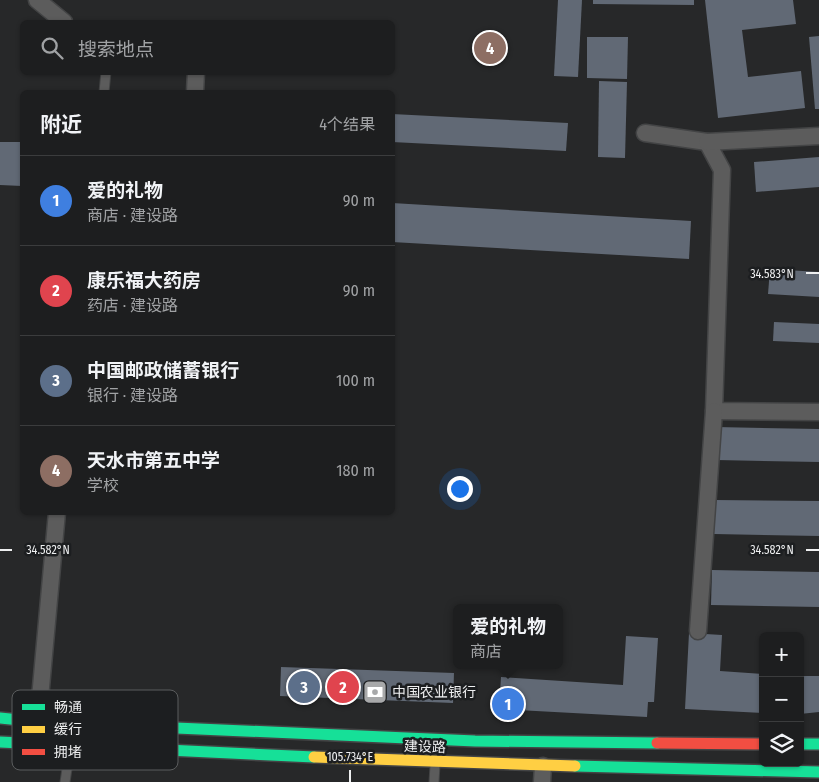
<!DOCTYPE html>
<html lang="zh">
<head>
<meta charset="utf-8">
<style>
	body { margin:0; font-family:"Fira Sans Condensed","Noto Sans SC",sans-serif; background:#2a2b2c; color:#f1f3f6 }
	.controls { position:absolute; right:15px; bottom:15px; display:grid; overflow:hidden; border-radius:8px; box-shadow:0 1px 4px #0004 }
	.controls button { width:45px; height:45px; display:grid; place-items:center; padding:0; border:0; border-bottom:1px solid #3b3c3d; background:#1d1e1f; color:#f1f3f6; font:25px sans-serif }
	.you { position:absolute; left:459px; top:488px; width:18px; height:18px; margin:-12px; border:4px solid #fff; border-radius:50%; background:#1a73e8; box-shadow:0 0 0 8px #1a73e833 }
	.badge { display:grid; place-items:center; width:32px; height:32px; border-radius:50%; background:#a8a9aa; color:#fff; font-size:16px; font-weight:700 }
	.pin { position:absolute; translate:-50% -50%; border:2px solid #fff; box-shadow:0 1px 5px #0006 }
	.popup { position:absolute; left:453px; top:604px; width:110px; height:65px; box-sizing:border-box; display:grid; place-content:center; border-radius:8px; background:#1d1e1f; filter:drop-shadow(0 1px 4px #0005); font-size:16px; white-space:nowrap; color:#a0a2a4 }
	.popup b { font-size:19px; color:#f1f3f6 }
	.popup::after { content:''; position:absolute; left:50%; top:100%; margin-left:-10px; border:10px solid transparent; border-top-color:#1d1e1f }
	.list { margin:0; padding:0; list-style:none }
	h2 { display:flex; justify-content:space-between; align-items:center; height:65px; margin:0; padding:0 20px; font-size:21px }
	h2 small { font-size:16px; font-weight:400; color:#a0a2a4 }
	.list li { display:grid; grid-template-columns:32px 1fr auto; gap:15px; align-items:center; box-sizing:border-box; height:90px; padding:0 20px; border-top:1px solid #3b3c3d }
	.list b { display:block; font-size:19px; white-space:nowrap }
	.list p { margin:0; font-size:16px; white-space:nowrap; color:#a0a2a4 }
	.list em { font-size:16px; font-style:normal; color:#a0a2a4 }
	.icon { flex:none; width:28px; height:28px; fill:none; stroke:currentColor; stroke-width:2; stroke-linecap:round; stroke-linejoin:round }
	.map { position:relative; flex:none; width:819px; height:782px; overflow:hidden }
	.search { position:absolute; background:#1d1e1f; box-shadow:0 1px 4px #0004; left:20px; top:20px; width:375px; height:55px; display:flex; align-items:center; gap:12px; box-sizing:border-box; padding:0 18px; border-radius:8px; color:#a0a2a4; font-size:19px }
	.panel { position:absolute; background:#1d1e1f; box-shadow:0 1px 4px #0004; left:20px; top:90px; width:375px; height:425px; border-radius:8px }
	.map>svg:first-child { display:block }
	.building { fill:#616975 }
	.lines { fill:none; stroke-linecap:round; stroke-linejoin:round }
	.lane-casing { stroke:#434445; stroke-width:11 }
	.street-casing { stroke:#434445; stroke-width:19 }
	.fast-casing { stroke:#434445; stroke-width:14 }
	.slow-casing { stroke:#434445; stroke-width:14 }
	.jam-casing { stroke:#434445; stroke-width:14 }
	.lane { stroke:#5c5c5c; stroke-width:9 }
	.street { stroke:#5c5c5c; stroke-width:16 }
	.fast { stroke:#16e098; stroke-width:11 }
	.slow { stroke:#ffcf43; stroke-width:11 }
	.jam { stroke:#f24e42; stroke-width:11 }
	.ticks { fill:none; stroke:#eeeff0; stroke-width:2 }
	.labels { text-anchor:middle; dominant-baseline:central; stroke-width:5; stroke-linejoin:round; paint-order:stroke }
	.poi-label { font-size:14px; fill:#eeeff0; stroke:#1c1e20; text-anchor:start }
	.street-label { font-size:14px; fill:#eeeff0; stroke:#1c1e20 }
	.key { fill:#1c1e20; stroke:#5b5d5e; stroke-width:1 }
	.key-label { font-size:14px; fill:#eeeff0 }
	.ticks-label { font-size:12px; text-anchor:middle; fill:#eeeff0; stroke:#1c1e20; stroke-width:5; stroke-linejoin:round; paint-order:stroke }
</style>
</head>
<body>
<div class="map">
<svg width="819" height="782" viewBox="0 0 819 782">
	<rect width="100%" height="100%" fill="#272829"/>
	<g class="building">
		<polygon points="558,0 582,0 578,77 554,76"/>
		<polygon points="593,0 694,0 694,5 593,4"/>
		<polygon points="705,0 793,0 796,24 742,30 748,77 801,71 805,108 718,118"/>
		<polygon points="819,36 819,109 815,109 809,37"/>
		<polygon points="587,37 628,37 627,79 587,78"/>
		<polygon points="599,81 627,82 625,158 598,157"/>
		<polygon points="392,114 568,123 566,151 392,142"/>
		<polygon points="0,142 22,142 22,186 0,185"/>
		<polygon points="819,157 819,187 756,192 754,162"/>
		<polygon points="392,203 691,221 689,259 392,242"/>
		<polygon points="770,269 819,272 819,297 768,294"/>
		<polygon points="774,322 819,324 819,343 773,341"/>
		<polygon points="716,427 819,429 819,462 716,460"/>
		<polygon points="714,500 819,501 819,536 714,534"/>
		<polygon points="712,570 819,572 819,607 711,605"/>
		<polygon points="689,633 722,635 720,671 763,674 763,713 685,709"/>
		<polygon points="626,636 658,638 654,702 648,702 647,717 499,709 501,677 623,685"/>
		<polygon points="281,667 454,673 453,703 280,696"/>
		<polygon points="800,676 819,676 819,712 800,714"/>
	</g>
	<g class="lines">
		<g class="lane-casing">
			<g id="lane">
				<polyline points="104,92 106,72"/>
				<polyline points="65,782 70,749"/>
				<polyline points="434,782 435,765"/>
			</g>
		</g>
		<g class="street-casing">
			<g id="street">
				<polyline points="37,0 64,22"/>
				<polyline points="195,92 196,72"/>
				<polyline points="645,133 707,142 722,170 714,411 819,412"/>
				<polyline points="707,142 819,136"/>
				<polyline points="698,631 714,411"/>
				<polyline points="37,731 57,512"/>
				<polyline points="542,782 543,766"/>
			</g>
		</g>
		<g class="fast-casing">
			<g id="fast">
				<polyline points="0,718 39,722 475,741 657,743"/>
				<polyline points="0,742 314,757"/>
				<polyline points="800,744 819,744"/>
				<polyline points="575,766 819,772"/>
			</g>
		</g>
		<g class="slow-casing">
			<polyline id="slow" points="314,757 575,766"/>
		</g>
		<g class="jam-casing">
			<polyline id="jam" points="657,743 763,744"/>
		</g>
		<use href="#lane" class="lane"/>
		<use href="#street" class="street"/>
		<use href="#fast" class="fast"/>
		<use href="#slow" class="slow"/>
		<use href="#jam" class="jam"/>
	</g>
	<path class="ticks" d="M806,273H819M0,550H12M806,550H819M350,770V782"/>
	<defs>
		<g id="bank-square" transform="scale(1.25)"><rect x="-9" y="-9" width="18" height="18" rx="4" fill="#a8a9aa" stroke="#1c1e20"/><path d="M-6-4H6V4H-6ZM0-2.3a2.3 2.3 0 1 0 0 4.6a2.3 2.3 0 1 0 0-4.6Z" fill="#fff"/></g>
	</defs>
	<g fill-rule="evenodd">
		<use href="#bank-square" x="375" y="692"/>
	</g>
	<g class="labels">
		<g class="poi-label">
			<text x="392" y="692">中国农业银行</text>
		</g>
		<g class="street-label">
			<text transform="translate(425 747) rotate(2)">建设路</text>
		</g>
	</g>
	<rect x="12" y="690" width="166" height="80" rx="8" class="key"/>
	<rect x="22" y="704" width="23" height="6" fill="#16e098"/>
	<rect x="22" y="726" width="23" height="7" fill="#ffcf43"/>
	<rect x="22" y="749" width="23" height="6" fill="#f24e42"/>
	<g class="key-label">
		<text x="54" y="712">畅通</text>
		<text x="54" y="734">缓行</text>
		<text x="54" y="757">拥堵</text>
	</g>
	<g class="ticks-label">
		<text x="772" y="278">34.583°N</text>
		<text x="48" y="554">34.582°N</text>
		<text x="772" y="554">34.582°N</text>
		<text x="350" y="761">105.734°E</text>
	</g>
</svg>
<div class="controls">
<button>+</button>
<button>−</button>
<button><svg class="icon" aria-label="layers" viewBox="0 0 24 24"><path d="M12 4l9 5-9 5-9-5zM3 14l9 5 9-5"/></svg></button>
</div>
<div class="you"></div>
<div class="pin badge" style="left:508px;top:704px;background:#3f7fe0">1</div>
<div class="popup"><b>爱的礼物</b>商店</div>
<div class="pin badge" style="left:343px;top:687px;background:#e0444e">2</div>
<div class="pin badge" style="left:304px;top:687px;background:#5c6f8a">3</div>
<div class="pin badge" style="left:490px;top:48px;background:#8d6e63">4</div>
<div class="search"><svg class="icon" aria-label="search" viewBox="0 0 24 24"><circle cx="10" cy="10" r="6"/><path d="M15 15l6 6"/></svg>搜索地点</div>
<section class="panel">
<h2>附近<small>4个结果</small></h2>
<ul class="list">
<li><span class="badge" style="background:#3f7fe0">1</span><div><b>爱的礼物</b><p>商店 · 建设路</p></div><em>90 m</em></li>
<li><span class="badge" style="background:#e0444e">2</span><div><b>康乐福大药房</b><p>药店 · 建设路</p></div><em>90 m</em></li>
<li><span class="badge" style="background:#5c6f8a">3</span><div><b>中国邮政储蓄银行</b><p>银行 · 建设路</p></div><em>100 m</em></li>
<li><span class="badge" style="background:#8d6e63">4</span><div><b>天水市第五中学</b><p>学校</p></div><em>180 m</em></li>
</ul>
</section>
</div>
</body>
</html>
